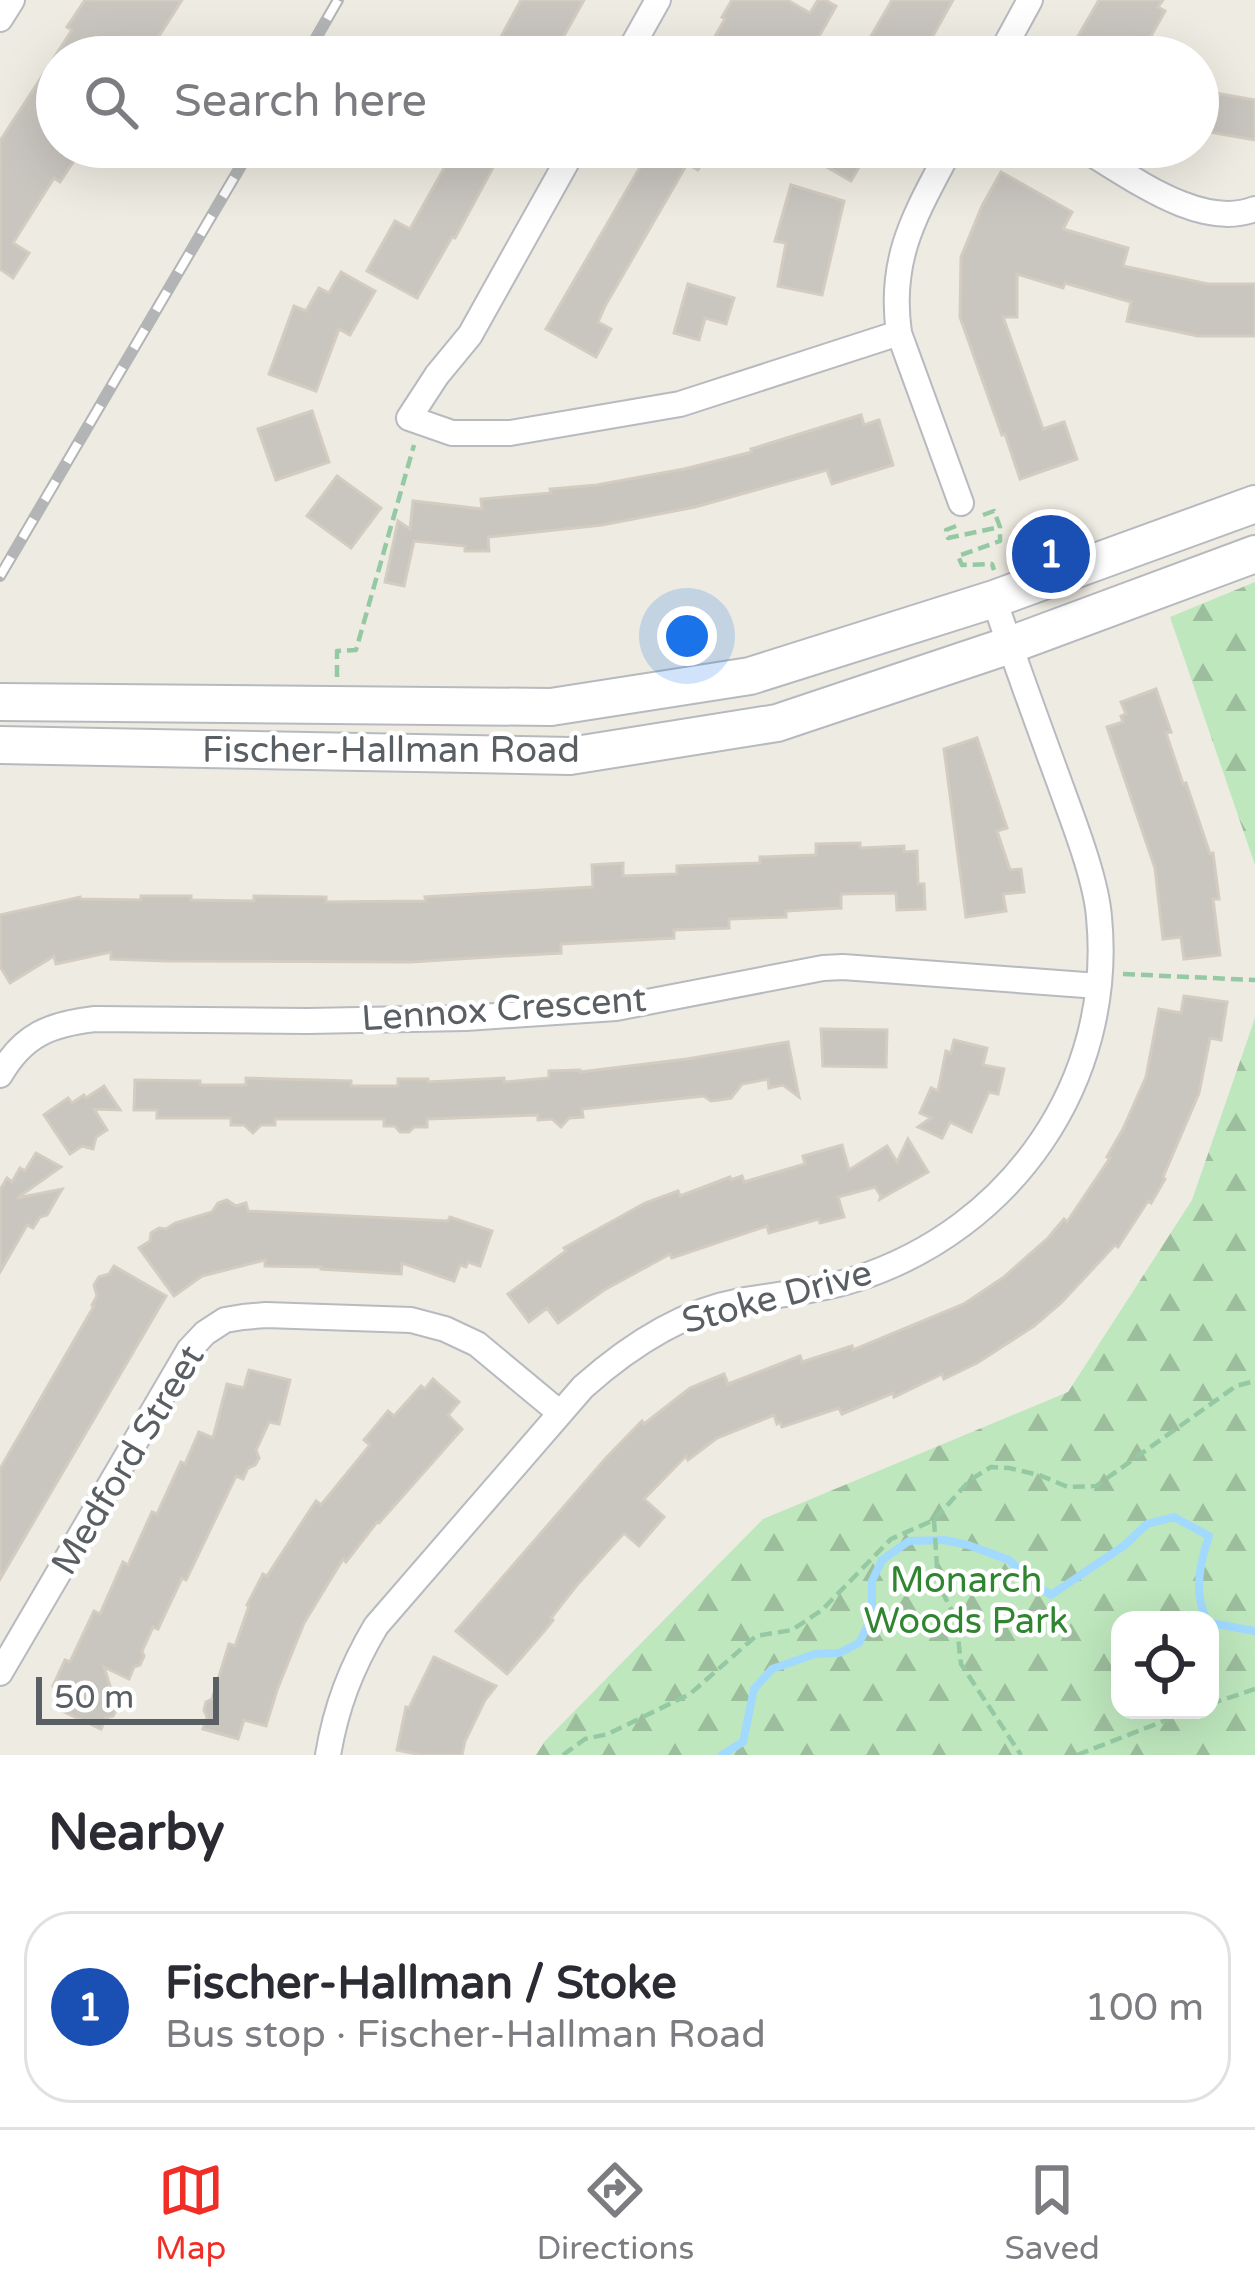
<!DOCTYPE html>
<html lang="en">
<head>
<meta charset="utf-8">
<style>
	body { margin:0; font-family:"Varela Round",sans-serif; background:#f2f2f3; color:#2b2b33 }
	.controls { position:absolute; right:36px; bottom:36px; display:grid; overflow:hidden; border-radius:24px; box-shadow:0 12px 48px #0002 }
	.controls button { width:108px; height:108px; display:grid; place-items:center; padding:0; border:0; border-bottom:3px solid #e1e1e2; background:#fff; color:#2b2b33; font:60px sans-serif }
	.scale { position:absolute; left:36px; bottom:30px; width:183px; box-sizing:border-box; padding-left:12px; border:6px solid #5a5f64; border-top:0; font-size:33px; line-height:42px; white-space:nowrap; color:#5a5f64; -webkit-text-stroke:9px #fff; paint-order:stroke }
	.you { position:absolute; left:687px; top:636px; width:42px; height:42px; margin:-30px; border:9px solid #fff; border-radius:50%; background:#1a73e8; box-shadow:0 0 0 18px #1a73e833 }
	.badge { display:grid; place-items:center; width:78px; height:78px; border-radius:50%; background:#f12e25; color:#fff; font-size:39px; font-weight:700 }
	.pin { position:absolute; translate:-50% -50%; border:6px solid #fff; box-shadow:0 3px 12px #0006 }
	.list { margin:0; padding:0; list-style:none }
	h2 { display:flex; justify-content:space-between; align-items:center; height:156px; margin:0; padding:0 48px; font-size:51px }
	h2 small { font-size:39px; font-weight:400; color:#7c7c81 }
	.list li { display:grid; grid-template-columns:78px 1fr auto; gap:36px; align-items:center; box-sizing:border-box; height:192px; margin:0 24px 24px; padding:0 24px; border:3px solid #e1e1e2; border-radius:48px }
	.list b { display:block; font-size:45px; white-space:nowrap }
	.list p { margin:0; font-size:39px; white-space:nowrap; color:#7c7c81 }
	.list em { font-size:39px; font-style:normal; color:#7c7c81 }
	.icon { flex:none; width:66px; height:66px; fill:none; stroke:currentColor; stroke-width:2; stroke-linecap:round; stroke-linejoin:round }
	.map { position:relative; flex:none; width:1255px; height:1755px; overflow:hidden }
	.search { position:absolute; background:#fff; box-shadow:0 12px 48px #0002; left:36px; right:36px; top:36px; height:132px; display:flex; align-items:center; gap:30px; box-sizing:border-box; padding:0 42px; border-radius:66px; color:#7c7c81; font-size:45px }
	.sheet { height:372px; background:#fff }
	nav { display:flex; justify-content:space-around; align-items:center; box-sizing:border-box; height:168px; border-top:3px solid #e1e1e2; background:#fff; font-size:33px; color:#7c7c81 }
	nav a { display:grid; justify-items:center; gap:6px }
	nav .on { color:#f12e25 }
	.map>svg:first-child { display:block }
	.forest { fill:url(#forest-firs); fill-rule:evenodd }
	.lines { fill:none; stroke-linecap:round; stroke-linejoin:round }
	.stream { stroke:#a1d9ff; stroke-width:8 }
	.building { fill:#c9c5bf; stroke:#d3ccc0; stroke-width:3 }
	.street-casing { stroke:#b7babf; stroke-width:28 }
	.secondary-casing { stroke:#b6babf; stroke-width:40 }
	.path { stroke:#95c9a3; stroke-width:4.5; stroke-dasharray:12 6; stroke-linecap:butt }
	.street { stroke:#fff; stroke-width:24 }
	.secondary { stroke:#fff; stroke-width:36 }
	.rail-casing { stroke:#b3b4b5; stroke-width:12 }
	.rail { stroke:#fff; stroke-width:8; stroke-dasharray:22; stroke-linecap:butt }
	.labels { text-anchor:middle; dominant-baseline:central; stroke-width:9; stroke-linejoin:round; paint-order:stroke }
	.street-label { font-size:36px; fill:#5a5f64; stroke:#fff }
	.park-label { font-size:36px; fill:#308531; stroke:#fff }
</style>
</head>
<body>
<div class="map">
<svg width="1255" height="1755" viewBox="0 0 1255 1755">
	<defs>
		<pattern id="forest-firs" width="22" height="20" patternUnits="userSpaceOnUse" patternTransform="scale(3)"><rect width="22" height="20" fill="#bee7bd"/><path d="M5 1l3.5 6h-7zM16 11l3.5 6h-7z" fill="#9dbe9d"/></pattern>
	</defs>
	<rect width="100%" height="100%" fill="#eeebe2"/>
	<g class="forest">
		<polygon points="1255,582 1255,865 1170,617"/>
		<path d="M1255,1018V1755H536L545,1741L763,1519L1068,1392L1192,1200ZM1120,1620H1210V1710H1120Z"/>
	</g>
	<g class="lines">
		<g class="stream">
			<polyline points="1210,1623 1255,1631"/>
			<path d="M722,1755L743,1742L754,1689L772,1669L815,1654L839,1653L859,1643L872,1617V1581L882,1560L909,1541L944,1540L968,1545L1009,1560L1028,1579L1051,1595L1125,1545L1147,1524L1174,1517L1209,1536C1200,1563 1193,1594 1207,1620"/>
		</g>
	</g>
	<g class="building">
		<polygon points="85,0 182,0 150,50 140,44 132,57 57,57 57,147 83,147 60,182 54,178 13,243 29,253 13,278 0,269 0,141 72,30 67,27"/>
		<polygon points="521,0 584,0 552,57 490,57"/>
		<polygon points="732,0 787,0 810,13 818,0 825,0 836,6 813,47 798,38 786,57 703,57 725,19 722,17"/>
		<polygon points="892,0 953,0 921,57 859,57"/>
		<polygon points="1099,0 1163,0 1158,7 1165,11 1151,36 1189,57 1066,57"/>
		<polygon points="1198,90 1255,100 1255,140 1198,130"/>
		<polygon points="456,147 504,147 455,238 452,237 417,298 367,271 395,221 410,229"/>
		<polygon points="656,147 711,147 698,170 687,164 605,306 598,322 611,329 596,357 546,329 646,157 656,163 662,150"/>
		<polygon points="792,147 852,147 866,155 851,181"/>
		<polygon points="1001,172 1072,212 1063,229 1128,248 1123,266 1208,284 1255,284 1255,336 1198,336 1127,321 1131,302 1065,283 1063,288 1017,274 1017,317 1003,317 1043,429 1064,422 1077,459 1020,479 1005,434 1002,435 960,317 961,257 982,206"/>
		<polygon points="791,185 844,201 822,295 778,286 786,243 775,241"/>
		<polygon points="341,272 375,291 350,335 339,329 316,391 269,374 294,306 306,311 319,288 329,293"/>
		<polygon points="688,284 734,298 726,324 705,318 699,340 674,333"/>
		<polygon points="312,411 329,462 276,480 258,429"/>
		<polygon points="861,415 864,425 879,420 893,465 832,484 827,470 695,507 602,525 488,537 489,551 465,551 465,546 414,541 404,586 385,582 398,521 410,529 413,501 482,509 481,499 551,493 550,489 597,485 684,469 752,452 751,449"/>
		<polygon points="337,476 381,508 351,548 307,516"/>
		<polygon points="1156,689 1171,732 1166,733 1183,784 1186,783 1210,854 1213,853 1219,899 1213,899 1220,955 1184,959 1181,937 1163,939 1155,868 1107,727 1123,722 1121,716 1126,714 1121,702"/>
		<polygon points="977,738 1007,828 997,831 1010,870 1021,869 1024,892 1003,894 1006,911 966,917 944,749"/>
		<polygon points="860,843 860,848 904,846 904,852 917,851 918,884 924,884 925,909 897,910 896,893 841,894 841,908 786,911 786,917 729,919 729,928 674,930 674,938 561,944 561,953 506,956 410,962 167,961 111,959 111,952 56,964 54,956 10,983 0,966 0,915 80,897 80,899 141,900 141,896 191,896 191,900 254,901 254,896 326,897 326,902 426,901 425,897 593,887 592,865 623,863 623,876 677,874 677,866 760,863 760,857 816,855 816,844"/>
		<polygon points="1184,996 1227,1002 1221,1040 1210,1038 1199,1093 1163,1177 1165,1179 1151,1203 1148,1201 1118,1247 1115,1245 1061,1303 1034,1326 977,1363 944,1379 942,1374 894,1397 893,1393 842,1414 839,1408 782,1427 780,1422 777,1424 774,1415 717,1438 688,1460 686,1456 644,1499 664,1517 639,1546 624,1533 577,1585 551,1618 553,1620 546,1629 507,1674 456,1631 606,1458 642,1421 644,1424 690,1388 724,1374 728,1384 800,1356 802,1362 852,1346 853,1350 964,1304 1004,1277 1048,1238 1064,1219 1067,1222 1110,1158 1107,1157 1123,1129 1146,1077 1159,1009 1181,1013"/>
		<polygon points="821,1029 887,1030 886,1067 823,1066"/>
		<polygon points="954,1040 987,1048 983,1065 1004,1069 998,1094 989,1092 971,1132 950,1122 942,1138 918,1127 931,1118 920,1113 931,1088 938,1091 946,1051 951,1053"/>
		<polygon points="788,1042 799,1097 783,1085 769,1088 768,1079 742,1084 731,1098 719,1100 711,1101 704,1096 582,1109 583,1117 569,1118 561,1127 552,1119 538,1120 538,1115 427,1119 427,1127 414,1127 409,1132 400,1132 395,1126 384,1126 384,1119 275,1119 275,1125 261,1125 253,1133 244,1125 231,1125 231,1118 157,1118 157,1110 134,1110 135,1080 200,1081 200,1085 246,1085 246,1078 276,1079 351,1081 351,1086 398,1086 398,1079 428,1079 428,1082 504,1078 504,1082 549,1078 549,1071 580,1070 580,1072 687,1059"/>
		<polygon points="104,1086 120,1110 94,1109 107,1130 96,1137 93,1149 82,1146 70,1154 44,1115 68,1098 72,1103 84,1095 86,1098"/>
		<polygon points="908,1139 928,1172 880,1199 881,1196 875,1187 838,1197 844,1217 820,1223 819,1219 769,1233 767,1226 672,1258 670,1254 604,1290 558,1323 547,1308 529,1322 508,1294 566,1251 564,1248 645,1203 678,1191 680,1196 730,1177 731,1180 742,1176 744,1182 805,1164 803,1156 842,1145 849,1170 887,1146 897,1162"/>
		<polygon points="36,1153 61,1167 17,1198 62,1189 47,1215 40,1217 33,1228 27,1225 0,1272 0,1190 7,1178 12,1182 20,1168 25,1171"/>
		<polygon points="227,1200 236,1206 246,1203 248,1211 448,1221 450,1217 492,1231 480,1266 468,1262 466,1267 460,1265 454,1281 402,1263 401,1274 321,1269 321,1267 265,1266 265,1260 202,1276 174,1296 139,1248 150,1241 151,1233 159,1228 166,1229 175,1223 212,1212 218,1203"/>
		<polygon points="114,1266 166,1296 0,1579 0,1469 94,1306 92,1305 97,1296 94,1285 99,1277 109,1274"/>
		<polygon points="249,1370 290,1380 279,1424 269,1422 256,1450 259,1458 255,1465 248,1468 243,1479 236,1476 186,1580 182,1578 158,1629 153,1627 142,1651 144,1656 140,1665 134,1667 129,1679 104,1667 117,1708 113,1716 106,1718 101,1729 62,1711 70,1693 53,1686 65,1660 70,1662 94,1611 100,1614 123,1562 128,1565 152,1512 157,1514 181,1462 185,1464 199,1432 213,1438 227,1384 244,1388"/>
		<polygon points="433,1379 459,1402 448,1415 462,1429 379,1523 377,1522 346,1562 343,1559 304,1623 277,1690 266,1726 244,1720 238,1739 203,1729 207,1717 204,1710 206,1702 212,1699 229,1644 235,1646 249,1606 247,1605 263,1574 267,1576 316,1501 321,1505 370,1445 364,1440 388,1411 394,1416 421,1386 425,1389"/>
		<polygon points="434,1657 496,1686 485,1700 465,1741 462,1755 421,1755 397,1750 406,1707 409,1708"/>
	</g>
	<g class="lines">
		<g class="street-casing">
			<g id="street">
				<polyline points="0,19 12,0"/>
				<polyline points="626,57 658,0"/>
				<polyline points="999,57 1030,0"/>
				<polyline points="575,147 470,335 437,375 409,418 452,433 510,433 680,404 899,333"/>
				<path d="M951,147C917,212 888,256 899,333L961,503"/>
				<path d="M1080,147C1128,174 1199,231 1255,209"/>
				<path d="M0,1075C23,1035 50,1024 95,1019L307,1021L466,1018L616,1008L823,968L843,967L1098,986"/>
				<polyline points="0,1673 189,1350 205,1333 225,1320 243,1317 266,1315 411,1320 445,1329 477,1344 560,1413"/>
				<path d="M328,1755C336,1707 351,1668 376,1626L583,1387C628,1347 680,1312 740,1301C779,1294 819,1291 856,1279C1012,1229 1115,1081 1099,917C1096,879 1074,823 1061,787C1038,724 1015,662 994,599"/>
			</g>
		</g>
		<g class="secondary-casing">
			<g id="secondary">
				<polyline points="0,702 551,707 750,676 994,599 1255,504"/>
				<polyline points="0,745 570,756 777,723 1010,645 1255,554"/>
			</g>
		</g>
		<g class="path">
			<polyline points="983,515 994,511 1000,527 1000,541 958,556 962,565 992,564 994,570"/>
			<polyline points="956,526 946,530 948,538 1000,527"/>
			<polyline points="337,677 337,651 356,650 414,445"/>
			<polyline points="1123,974 1255,980"/>
			<polyline points="934,1520 938,1583 956,1619 961,1664 1021,1755"/>
			<polyline points="1210,1704 1255,1689"/>
			<polyline points="563,1755 585,1739 608,1734 690,1694 756,1636 792,1630 822,1610 891,1539 934,1520 970,1480 991,1467 1009,1468 1039,1475 1068,1487 1096,1486 1236,1386 1255,1381"/>
			<polyline points="1077,1755 1192,1710"/>
		</g>
		<use href="#street" class="street"/>
		<use href="#secondary" class="secondary"/>
		<g class="rail-casing">
			<g id="rail">
				<polyline points="305,57 338,0"/>
				<polyline points="0,576 252,147"/>
			</g>
		</g>
		<use href="#rail" class="rail"/>
	</g>
	<g class="labels">
		<g class="street-label">
			<text x="391" y="750">Fischer-Hallman Road</text>
			<text transform="translate(504 1009) rotate(-4)">Lennox Crescent</text>
			<text transform="translate(777 1297) rotate(-15)">Stoke Drive</text>
			<text transform="translate(128 1460) rotate(-59)">Medford Street</text>
		</g>
		<g class="park-label">
			<text x="966" y="1580">Monarch<tspan x="966" dy="41">Woods Park</tspan></text>
		</g>
	</g>
</svg>
<div class="controls">
<button><svg class="icon" aria-label="locate" viewBox="0 0 24 24"><circle cx="12" cy="12" r="6"/><path d="M12 2v4M12 18v4M2 12h4M18 12h4"/></svg></button>
</div>
<div class="scale">50 m</div>
<div class="you"></div>
<div class="pin badge" style="left:1051px;top:554px;background:#1a4fb4">1</div>
<div class="search"><svg class="icon" aria-label="search" viewBox="0 0 24 24"><circle cx="10" cy="10" r="6"/><path d="M15 15l6 6"/></svg>Search here</div>
</div>
<section class="sheet">
<h2>Nearby<small></small></h2>
<ul class="list">
<li><span class="badge" style="background:#1a4fb4">1</span><div><b>Fischer-Hallman / Stoke</b><p>Bus stop · Fischer-Hallman Road</p></div><em>100 m</em></li>
</ul>
</section>
<nav>
<a class="on"><svg class="icon" aria-label="map" viewBox="0 0 24 24"><path d="M3 6l6-2 6 2 6-2v14l-6 2-6-2-6 2zM9 4v14M15 6v14"/></svg>Map</a>
<a><svg class="icon" aria-label="directions" viewBox="0 0 24 24"><path d="M12 3l9 9-9 9-9-9zM9 14v-3h6M13 9l2 2-2 2"/></svg>Directions</a>
<a><svg class="icon" aria-label="saved" viewBox="0 0 24 24"><path d="M7 4h10v16l-5-4-5 4z"/></svg>Saved</a>
</nav>
</body>
</html>
